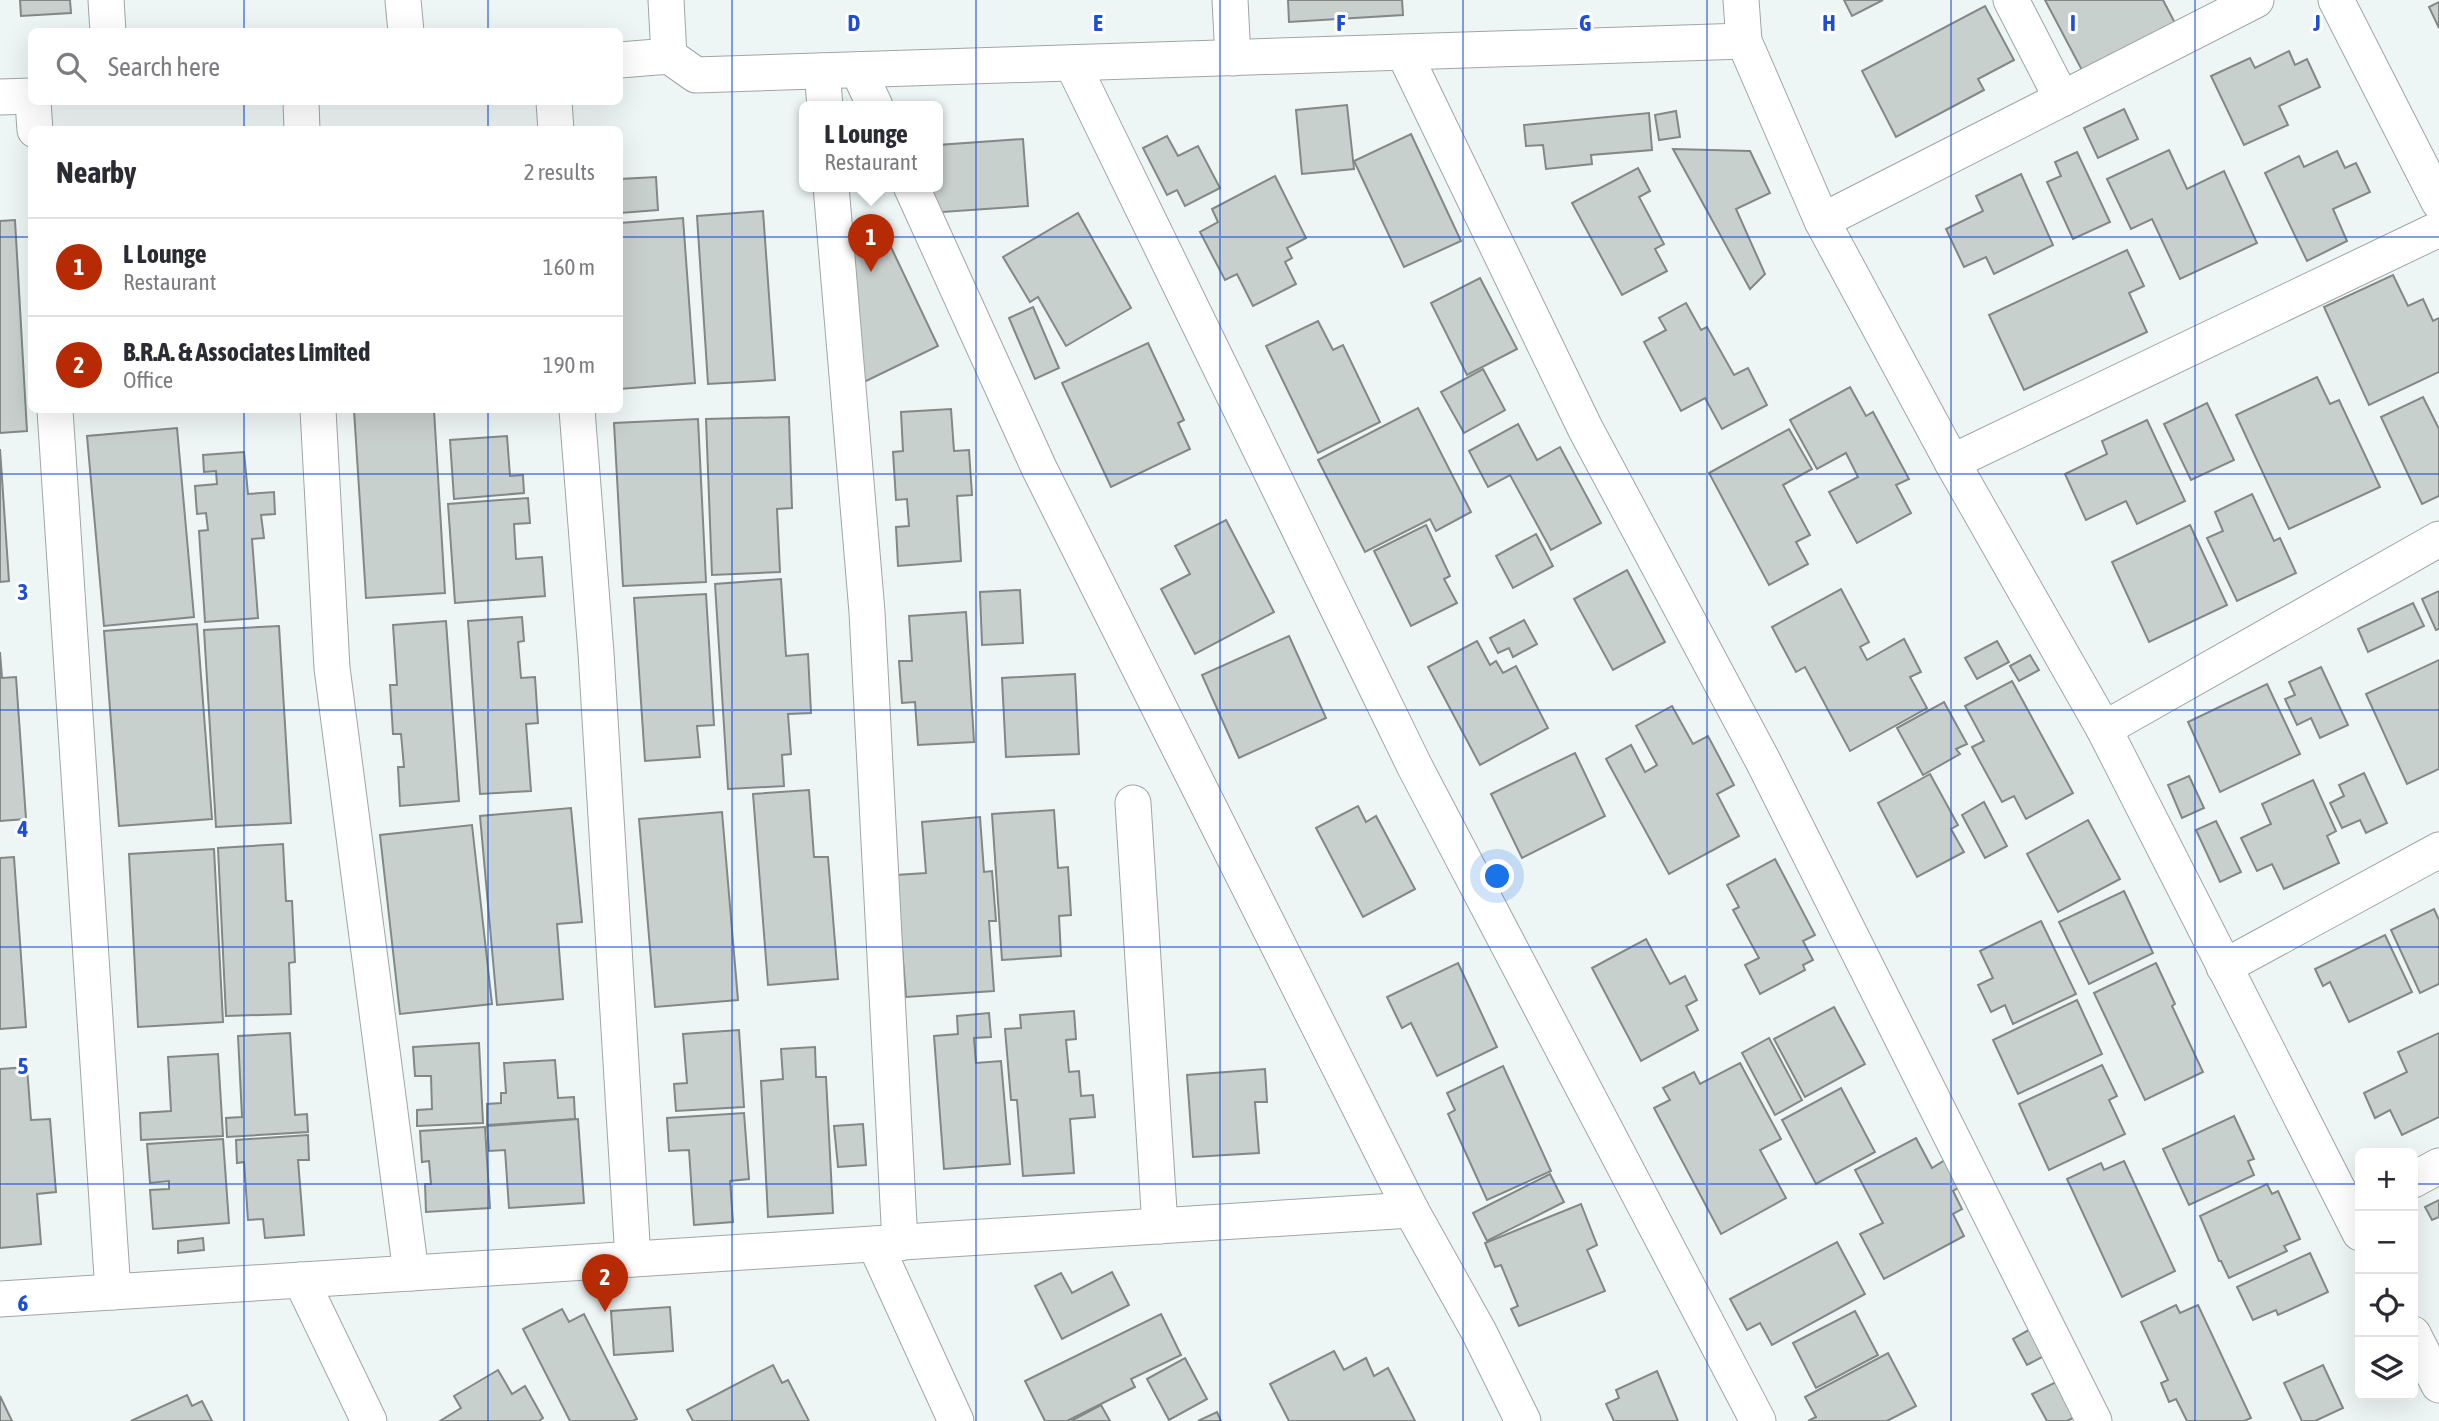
<!DOCTYPE html>
<html lang="en">
<head>
<meta charset="utf-8">
<style>
	body { margin:0; font-family:"Asap Condensed",sans-serif; background:#f2f2f3; color:#2b2b33 }
	.controls { position:absolute; right:21px; bottom:21px; display:grid; overflow:hidden; border-radius:10px; box-shadow:0 7px 28px #0002 }
	.controls button { width:63px; height:63px; display:grid; place-items:center; padding:0; border:0; border-bottom:2px solid #e1e1e2; background:#fff; color:#2b2b33; font:35px sans-serif }
	.you { position:absolute; left:1498px; top:877px; width:24px; height:24px; margin:-18px; border:5px solid #fff; border-radius:50%; background:#1a73e8; box-shadow:0 0 0 10px #1a73e833 }
	.badge { display:grid; place-items:center; width:46px; height:46px; border-radius:50%; background:#b62b04; color:#fff; font-size:23px; font-weight:700 }
	.pin { position:absolute; translate:-50% -58px; filter:drop-shadow(0 2px 4px #0008) }
	.pin::after { content:''; position:absolute; top:37px; width:24px; height:21px; background:inherit; clip-path:polygon(0 0,100% 0,50% 100%) }
	.popup { position:absolute; left:799px; top:101px; width:144px; height:91px; box-sizing:border-box; display:grid; place-content:center; border-radius:10px; background:#fff; filter:drop-shadow(0 2px 5px #0005); font-size:23px; white-space:nowrap; color:#7c7c81 }
	.popup b { font-size:26px; color:#2b2b33 }
	.popup::after { content:''; position:absolute; left:50%; top:100%; margin-left:-14px; border:14px solid transparent; border-top-color:#fff }
	.list { margin:0; padding:0; list-style:none }
	h2 { display:flex; justify-content:space-between; align-items:center; height:91px; margin:0; padding:0 28px; font-size:30px }
	h2 small { font-size:23px; font-weight:400; color:#7c7c81 }
	.list li { display:grid; grid-template-columns:46px 1fr auto; gap:21px; align-items:center; box-sizing:border-box; height:98px; padding:0 28px; border-top:2px solid #e1e1e2 }
	.list b { display:block; font-size:26px; white-space:nowrap }
	.list p { margin:0; font-size:23px; white-space:nowrap; color:#7c7c81 }
	.list em { font-size:23px; font-style:normal; color:#7c7c81 }
	.icon { flex:none; width:38px; height:38px; fill:none; stroke:currentColor; stroke-width:2; stroke-linecap:round; stroke-linejoin:round }
	.map { position:relative; flex:none; width:2439px; height:1421px; overflow:hidden }
	.search { position:absolute; background:#fff; box-shadow:0 7px 28px #0002; left:28px; top:28px; width:595px; height:77px; display:flex; align-items:center; gap:18px; box-sizing:border-box; padding:0 24px; border-radius:10px; color:#7c7c81; font-size:26px }
	.panel { position:absolute; background:#fff; box-shadow:0 7px 28px #0002; left:28px; top:126px; width:595px; height:287px; border-radius:10px }
	.map>svg:first-child { display:block }
	.building { fill:#c8d0ce; stroke:#818886; stroke-width:2 }
	.lines { fill:none; stroke-linecap:round; stroke-linejoin:round }
	.minor-casing { stroke:#9fa6a5; stroke-width:37 }
	.minor { stroke:#fff; stroke-width:35 }
	.grid { fill:none; stroke:#1d4ed8; stroke-width:2; stroke-opacity:0.55 }
	.grid-label { font-size:23px; text-anchor:middle; font-weight:bold; fill:#1d4ed8; stroke:#fff; stroke-width:6; stroke-linejoin:round; paint-order:stroke }
</style>
</head>
<body>
<div class="map">
<svg width="2439" height="1421" viewBox="0 0 2439 1421">
	<rect width="100%" height="100%" fill="#eef6f5"/>
	<g class="building">
		<polygon points="20,0 70,0 71,13 21,16"/>
		<polygon points="1288,0 1402,0 1403,15 1289,22"/>
		<polygon points="1844,0 1883,0 1852,16"/>
		<polygon points="2045,0 2163,0 2176,25 2084,74"/>
		<polygon points="2439,2 2439,28 2429,7"/>
		<polygon points="1985,6 2014,60 1978,79 1984,90 1896,137 1862,71"/>
		<polygon points="2289,51 2295,65 2307,59 2320,87 2279,106 2288,125 2244,145 2211,76 2250,58 2255,68"/>
		<polygon points="1347,105 1354,169 1302,174 1296,110"/>
		<polygon points="2124,109 2138,139 2098,158 2084,128"/>
		<polygon points="1676,111 1680,137 1659,140 1655,115"/>
		<polygon points="1649,113 1652,150 1591,155 1592,164 1546,169 1543,145 1526,146 1524,125"/>
		<polygon points="1411,134 1461,241 1404,267 1354,161"/>
		<polygon points="1167,136 1178,156 1198,146 1220,188 1185,206 1177,190 1167,195 1143,148"/>
		<polygon points="1023,139 1028,206 928,213 926,186 938,186 938,145"/>
		<polygon points="1673,149 1750,151 1770,193 1736,209 1765,274 1750,289"/>
		<polygon points="2169,150 2187,189 2224,171 2257,243 2180,279 2152,219 2131,229 2107,179"/>
		<polygon points="2337,151 2345,168 2356,163 2370,192 2333,209 2347,241 2307,261 2265,173 2299,156 2304,167"/>
		<polygon points="2077,152 2110,222 2073,239 2047,182 2061,176 2055,162"/>
		<polygon points="1638,168 1650,191 1639,197 1664,244 1655,249 1667,271 1622,295 1572,203"/>
		<polygon points="2021,174 2053,245 1994,274 1986,257 1964,267 1946,229 1983,211 1976,196"/>
		<polygon points="1275,176 1306,238 1287,248 1292,258 1285,262 1296,284 1253,306 1237,274 1225,280 1200,232 1218,222 1212,209"/>
		<polygon points="656,177 658,210 620,213 620,179"/>
		<polygon points="763,211 775,380 708,384 697,216"/>
		<polygon points="1078,213 1131,308 1066,346 1038,297 1030,302 1003,257"/>
		<polygon points="683,218 695,383 620,389 620,223"/>
		<polygon points="15,220 27,431 0,433 0,221"/>
		<polygon points="880,224 938,346 864,382 842,242"/>
		<polygon points="2127,250 2144,286 2129,293 2147,332 2024,390 1989,315"/>
		<polygon points="2393,275 2408,306 2423,299 2433,321 2439,318 2439,372 2369,405 2324,307"/>
		<polygon points="1480,278 1517,349 1467,375 1431,303"/>
		<polygon points="1686,303 1701,330 1707,327 1734,375 1748,368 1767,405 1722,429 1705,398 1681,411 1644,342 1666,330 1659,318"/>
		<polygon points="1033,307 1059,368 1035,379 1009,318"/>
		<polygon points="1318,321 1333,350 1343,345 1380,422 1318,453 1266,346"/>
		<polygon points="1148,343 1184,420 1178,423 1190,449 1111,487 1062,383"/>
		<polygon points="1483,369 1505,410 1464,433 1441,392"/>
		<polygon points="2317,377 2330,404 2339,400 2380,487 2289,529 2236,415"/>
		<polygon points="1850,387 1866,416 1873,412 1909,479 1896,485 1911,513 1857,543 1829,492 1858,477 1846,453 1817,469 1790,420"/>
		<polygon points="2423,397 2439,429 2439,496 2422,504 2381,417"/>
		<polygon points="2207,403 2234,460 2191,480 2164,424"/>
		<polygon points="1418,408 1471,512 1436,531 1430,519 1365,552 1318,460"/>
		<polygon points="951,409 954,451 969,450 972,495 957,496 961,561 898,566 896,527 909,526 907,499 896,500 893,452 903,451 901,412"/>
		<polygon points="354,410 434,410 445,593 366,598"/>
		<polygon points="789,417 792,508 777,509 780,572 712,575 706,419"/>
		<polygon points="698,419 706,582 623,586 614,423"/>
		<polygon points="2147,420 2185,501 2137,524 2126,501 2086,520 2065,474 2107,454 2102,441"/>
		<polygon points="1518,424 1537,460 1560,447 1601,523 1551,550 1510,475 1488,487 1469,451"/>
		<polygon points="177,428 194,617 104,626 87,436"/>
		<polygon points="1789,429 1812,469 1783,485 1810,535 1796,542 1808,564 1769,585 1709,473"/>
		<polygon points="507,436 510,476 523,475 524,493 454,499 450,440"/>
		<polygon points="0,449 9,581 0,582"/>
		<polygon points="244,452 248,494 274,492 275,514 261,515 264,538 252,539 258,618 205,622 199,531 208,530 206,513 197,514 195,486 217,484 216,471 204,472 203,455"/>
		<polygon points="2252,494 2274,541 2280,538 2296,573 2237,601 2207,538 2223,531 2215,512"/>
		<polygon points="528,498 530,523 514,524 516,559 542,557 545,596 455,603 448,504"/>
		<polygon points="1226,520 1274,612 1195,654 1161,589 1190,574 1175,546"/>
		<polygon points="1426,525 1450,576 1444,579 1457,603 1411,626 1374,551"/>
		<polygon points="2190,525 2227,605 2149,642 2112,562"/>
		<polygon points="1536,534 1553,566 1513,588 1496,556"/>
		<polygon points="1627,570 1665,642 1613,670 1574,599"/>
		<polygon points="781,579 786,656 808,654 811,713 788,714 791,754 782,755 784,786 728,789 715,584"/>
		<polygon points="1841,589 1869,642 1860,647 1867,660 1904,639 1921,672 1910,677 1927,708 1850,751 1805,667 1796,672 1772,627"/>
		<polygon points="1020,590 1023,643 982,645 980,592"/>
		<polygon points="2439,591 2439,629 2436,630 2422,599"/>
		<polygon points="706,594 714,725 697,726 700,757 645,761 634,598"/>
		<polygon points="2413,603 2424,626 2368,652 2358,629"/>
		<polygon points="966,612 974,742 918,745 915,702 902,703 899,661 912,661 909,616"/>
		<polygon points="522,617 524,641 518,642 521,678 535,677 538,723 526,724 531,791 480,794 468,621"/>
		<polygon points="1524,620 1537,644 1513,657 1509,648 1498,653 1490,638"/>
		<polygon points="446,621 459,801 400,806 398,767 404,767 401,734 393,734 390,685 397,685 393,625"/>
		<polygon points="197,624 212,819 119,826 104,631"/>
		<polygon points="279,626 291,823 216,827 204,630"/>
		<polygon points="1289,636 1326,718 1239,758 1202,675"/>
		<polygon points="1477,641 1490,665 1496,661 1503,673 1516,666 1548,728 1480,765 1428,667"/>
		<polygon points="1997,641 2009,662 1977,679 1965,658"/>
		<polygon points="0,652 2,678 16,677 26,819 0,821"/>
		<polygon points="2030,655 2039,670 2019,681 2010,666"/>
		<polygon points="2439,660 2439,769 2407,784 2366,694"/>
		<polygon points="2321,667 2348,725 2320,738 2311,718 2297,725 2285,699 2295,695 2289,682"/>
		<polygon points="1075,674 1079,754 1006,757 1002,678"/>
		<polygon points="2012,681 2073,793 2026,819 2014,796 2002,802 1972,747 1984,741 1965,706"/>
		<polygon points="2267,684 2300,754 2220,792 2188,722"/>
		<polygon points="1944,702 1967,744 1956,749 1960,754 1923,775 1897,728"/>
		<polygon points="1672,706 1693,744 1708,736 1734,785 1717,794 1739,836 1669,874 1606,759 1631,745 1645,772 1657,765 1636,726"/>
		<polygon points="1575,753 1605,816 1522,858 1491,794"/>
		<polygon points="2364,773 2387,823 2366,833 2360,820 2342,828 2330,803 2344,796 2339,785"/>
		<polygon points="1930,774 1958,825 1951,829 1964,852 1917,877 1878,803"/>
		<polygon points="2189,776 2204,808 2182,818 2168,785"/>
		<polygon points="2313,780 2336,831 2327,836 2339,863 2284,889 2272,864 2257,871 2241,838 2271,824 2262,804"/>
		<polygon points="809,790 814,857 828,857 838,979 768,985 753,794"/>
		<polygon points="1984,802 2007,846 1985,858 1962,815"/>
		<polygon points="1358,806 1366,822 1376,816 1415,889 1363,917 1316,828"/>
		<polygon points="571,808 582,922 557,924 563,999 497,1005 480,816"/>
		<polygon points="1054,810 1058,868 1068,867 1071,915 1059,916 1061,956 1002,960 992,814"/>
		<polygon points="722,812 738,1000 655,1007 639,819"/>
		<polygon points="980,817 984,872 992,871 996,921 989,921 994,991 906,997 896,875 926,873 922,822"/>
		<polygon points="2088,820 2120,879 2058,912 2027,854"/>
		<polygon points="2216,821 2241,872 2220,882 2196,830"/>
		<polygon points="472,825 492,1004 400,1014 380,835"/>
		<polygon points="283,844 286,901 292,901 295,962 289,963 291,1014 226,1016 218,848"/>
		<polygon points="214,849 223,1022 138,1027 129,854"/>
		<polygon points="14,857 26,1027 0,1029 0,858"/>
		<polygon points="1775,859 1815,935 1803,941 1813,960 1803,965 1805,970 1760,994 1745,965 1759,958 1733,910 1739,907 1727,885"/>
		<polygon points="2124,891 2153,953 2089,984 2059,922"/>
		<polygon points="2434,909 2439,920 2439,984 2420,993 2391,930"/>
		<polygon points="2041,921 2076,994 2013,1024 2005,1005 1991,1012 1978,985 1993,978 1980,951"/>
		<polygon points="2385,935 2412,992 2349,1022 2330,982 2323,986 2315,969"/>
		<polygon points="1646,939 1670,984 1685,976 1697,1000 1686,1006 1698,1030 1641,1061 1592,968"/>
		<polygon points="1458,963 1497,1047 1437,1076 1411,1023 1402,1028 1387,997"/>
		<polygon points="2156,963 2175,1004 2172,1006 2203,1072 2145,1100 2094,993"/>
		<polygon points="2077,1000 2102,1054 2018,1094 1993,1040"/>
		<polygon points="1834,1007 1865,1064 1805,1097 1774,1039"/>
		<polygon points="1074,1011 1076,1039 1066,1040 1069,1072 1079,1071 1081,1096 1093,1095 1095,1117 1070,1119 1074,1173 1023,1176 1017,1100 1011,1100 1005,1029 1021,1028 1020,1015"/>
		<polygon points="989,1013 991,1037 974,1038 976,1063 1001,1061 1010,1164 944,1169 934,1036 958,1034 957,1016"/>
		<polygon points="739,1030 744,1107 676,1111 674,1084 687,1083 683,1034"/>
		<polygon points="290,1033 295,1115 307,1114 308,1132 227,1137 226,1118 242,1117 238,1036"/>
		<polygon points="2439,1033 2439,1117 2402,1135 2390,1110 2375,1118 2364,1093 2407,1072 2398,1052"/>
		<polygon points="1769,1038 1802,1100 1775,1115 1742,1053"/>
		<polygon points="479,1043 483,1123 417,1126 417,1110 432,1109 431,1076 415,1076 413,1047"/>
		<polygon points="815,1047 816,1077 826,1077 833,1213 768,1217 761,1081 783,1079 781,1049"/>
		<polygon points="218,1054 223,1136 141,1140 140,1113 171,1111 168,1057"/>
		<polygon points="555,1060 558,1098 574,1097 575,1119 487,1125 487,1104 501,1103 501,1093 506,1093 504,1063"/>
		<polygon points="1740,1063 1781,1139 1760,1150 1786,1198 1721,1234 1654,1108 1670,1100 1663,1088 1694,1072 1700,1084"/>
		<polygon points="2102,1065 2117,1096 2109,1100 2125,1134 2049,1170 2019,1104"/>
		<polygon points="1503,1066 1551,1171 1487,1200 1448,1114 1455,1110 1447,1093"/>
		<polygon points="27,1067 31,1120 50,1119 56,1192 37,1194 41,1244 0,1248 0,1069"/>
		<polygon points="1265,1069 1267,1102 1255,1102 1259,1153 1193,1157 1187,1075"/>
		<polygon points="1841,1088 1875,1152 1816,1184 1782,1120"/>
		<polygon points="744,1113 749,1179 730,1181 733,1222 694,1225 689,1150 669,1151 667,1118"/>
		<polygon points="2234,1116 2254,1159 2248,1161 2254,1175 2189,1205 2163,1149"/>
		<polygon points="578,1119 584,1203 509,1208 505,1150 489,1151 487,1126"/>
		<polygon points="863,1124 866,1165 838,1167 834,1126"/>
		<polygon points="485,1127 490,1208 426,1212 425,1184 431,1184 429,1161 422,1162 420,1131"/>
		<polygon points="308,1135 309,1160 298,1160 304,1235 265,1238 263,1219 248,1220 244,1162 237,1163 236,1140"/>
		<polygon points="1916,1138 1932,1168 1945,1160 1960,1187 1953,1191 1962,1209 1953,1214 1964,1236 1884,1279 1860,1234 1883,1223 1855,1170"/>
		<polygon points="223,1139 229,1223 153,1229 150,1190 169,1189 169,1181 150,1183 147,1144"/>
		<polygon points="2124,1161 2175,1271 2122,1297 2067,1179 2101,1163 2104,1170"/>
		<polygon points="1550,1174 1564,1202 1487,1241 1473,1213"/>
		<polygon points="2267,1184 2272,1194 2278,1191 2300,1239 2284,1246 2287,1251 2229,1278 2221,1261 2219,1261 2200,1216"/>
		<polygon points="2439,1200 2439,1217 2432,1220 2425,1207"/>
		<polygon points="1581,1204 1597,1245 1587,1250 1605,1291 1519,1326 1511,1309 1518,1306 1501,1265 1495,1267 1485,1243"/>
		<polygon points="203,1238 204,1250 178,1253 178,1241"/>
		<polygon points="1837,1242 1865,1294 1772,1345 1760,1323 1747,1330 1730,1299"/>
		<polygon points="2310,1253 2328,1292 2278,1315 2276,1310 2253,1320 2237,1287"/>
		<polygon points="1112,1272 1129,1305 1062,1339 1035,1286 1061,1273 1072,1293"/>
		<polygon points="2176,1305 2180,1313 2198,1305 2251,1418 2244,1421 2187,1421 2176,1399 2169,1402 2161,1383 2168,1380 2141,1322"/>
		<polygon points="670,1307 673,1351 614,1355 611,1311"/>
		<polygon points="562,1309 569,1322 584,1314 637,1419 633,1421 570,1421 523,1329"/>
		<polygon points="1855,1311 1878,1355 1816,1388 1793,1343"/>
		<polygon points="1161,1314 1181,1355 1131,1379 1135,1387 1067,1421 1045,1421 1025,1381"/>
		<polygon points="2041,1323 2055,1350 2027,1365 2013,1339"/>
		<polygon points="1334,1351 1344,1370 1366,1358 1374,1376 1388,1368 1415,1421 1289,1421 1270,1384"/>
		<polygon points="1888,1353 1916,1406 1887,1421 1808,1421 1816,1417 1805,1397"/>
		<polygon points="1185,1358 1207,1399 1169,1420 1147,1379"/>
		<polygon points="773,1365 782,1383 788,1380 809,1421 693,1421 687,1410"/>
		<polygon points="2323,1365 2343,1408 2315,1421 2302,1421 2284,1383"/>
		<polygon points="498,1370 512,1394 525,1386 543,1418 539,1421 440,1421 461,1408 454,1396"/>
		<polygon points="1657,1371 1678,1421 1614,1421 1606,1404 1619,1398 1616,1390"/>
		<polygon points="2058,1381 2077,1416 2067,1421 2047,1421 2032,1394"/>
		<polygon points="187,1395 192,1406 202,1401 212,1421 131,1421"/>
		<polygon points="0,1396 12,1421 0,1421"/>
		<polygon points="1101,1405 1110,1421 1071,1421"/>
		<polygon points="1217,1412 1221,1421 1198,1421"/>
	</g>
	<g class="lines">
		<g class="minor-casing">
			<g id="minor">
				<polyline points="106,0 108,32"/>
				<polyline points="403,0 406,32"/>
				<polyline points="666,0 669,56"/>
				<polyline points="1230,0 1233,58"/>
				<polyline points="1741,0 1744,41 1822,221 1952,462 2104,729 2360,1233"/>
				<polyline points="2011,0 2062,99"/>
				<polyline points="2336,0 2439,202"/>
				<polyline points="1404,53 1585,428 1763,761 2094,1421"/>
				<polyline points="620,60 669,56 696,75 1744,41"/>
				<polyline points="1072,63 1415,767 1758,1421"/>
				<polyline points="858,70 875,106"/>
				<polyline points="822,71 825,106"/>
				<polyline points="0,97 32,96"/>
				<polyline points="33,102 35,130"/>
				<polyline points="301,102 302,130"/>
				<polyline points="554,102 556,130"/>
				<polyline points="831,186 867,612 900,1243"/>
				<polyline points="911,186 1039,468 1411,1210 1479,1332 1523,1421"/>
				<polyline points="1822,221 2256,0"/>
				<polyline points="55,410 113,1292"/>
				<polyline points="318,410 332,668 411,1273"/>
				<polyline points="577,410 596,653 633,1259"/>
				<polyline points="1952,462 2439,229"/>
				<polyline points="2104,729 2439,539"/>
				<polyline points="1133,803 1160,1226"/>
				<polyline points="2224,967 2439,850"/>
				<polyline points="2413,1180 2439,1166"/>
				<polyline points="875,1244 956,1421"/>
				<polyline points="301,1280 369,1421"/>
				<polyline points="0,1299 1411,1210"/>
				<polyline points="2413,1334 2439,1385"/>
			</g>
		</g>
		<use href="#minor" class="minor"/>
	</g>
	<path class="grid" d="M244,0V32M488,0V32M732,0V1421M976,0V1421M1220,0V1421M1463,0V1421M1707,0V1421M1951,0V1421M2195,0V1421M244,102V130M488,102V130M0,237H32M620,237H2439M244,410V1421M488,410V1421M0,474H2439M0,710H2439M0,947H2439M0,1184H2360M2413,1184H2439"/>
	<g class="grid-label">
		<text x="854" y="31">D</text>
		<text x="1098" y="31">E</text>
		<text x="1341" y="31">F</text>
		<text x="1585" y="31">G</text>
		<text x="1829" y="31">H</text>
		<text x="2073" y="31">I</text>
		<text x="2317" y="31">J</text>
		<text x="23" y="600">3</text>
		<text x="23" y="837">4</text>
		<text x="23" y="1074">5</text>
		<text x="23" y="1311">6</text>
	</g>
</svg>
<div class="controls">
<button>+</button>
<button>−</button>
<button><svg class="icon" aria-label="locate" viewBox="0 0 24 24"><circle cx="12" cy="12" r="6"/><path d="M12 2v4M12 18v4M2 12h4M18 12h4"/></svg></button>
<button><svg class="icon" aria-label="layers" viewBox="0 0 24 24"><path d="M12 4l9 5-9 5-9-5zM3 14l9 5 9-5"/></svg></button>
</div>
<div class="you"></div>
<div class="pin badge" style="left:871px;top:272px">1</div>
<div class="popup"><b>L Lounge</b>Restaurant</div>
<div class="pin badge" style="left:605px;top:1312px">2</div>
<div class="search"><svg class="icon" aria-label="search" viewBox="0 0 24 24"><circle cx="10" cy="10" r="6"/><path d="M15 15l6 6"/></svg>Search here</div>
<section class="panel">
<h2>Nearby<small>2 results</small></h2>
<ul class="list">
<li><span class="badge">1</span><div><b>L Lounge</b><p>Restaurant</p></div><em>160 m</em></li>
<li><span class="badge">2</span><div><b>B.R.A. &amp; Associates Limited</b><p>Office</p></div><em>190 m</em></li>
</ul>
</section>
</div>
</body>
</html>
